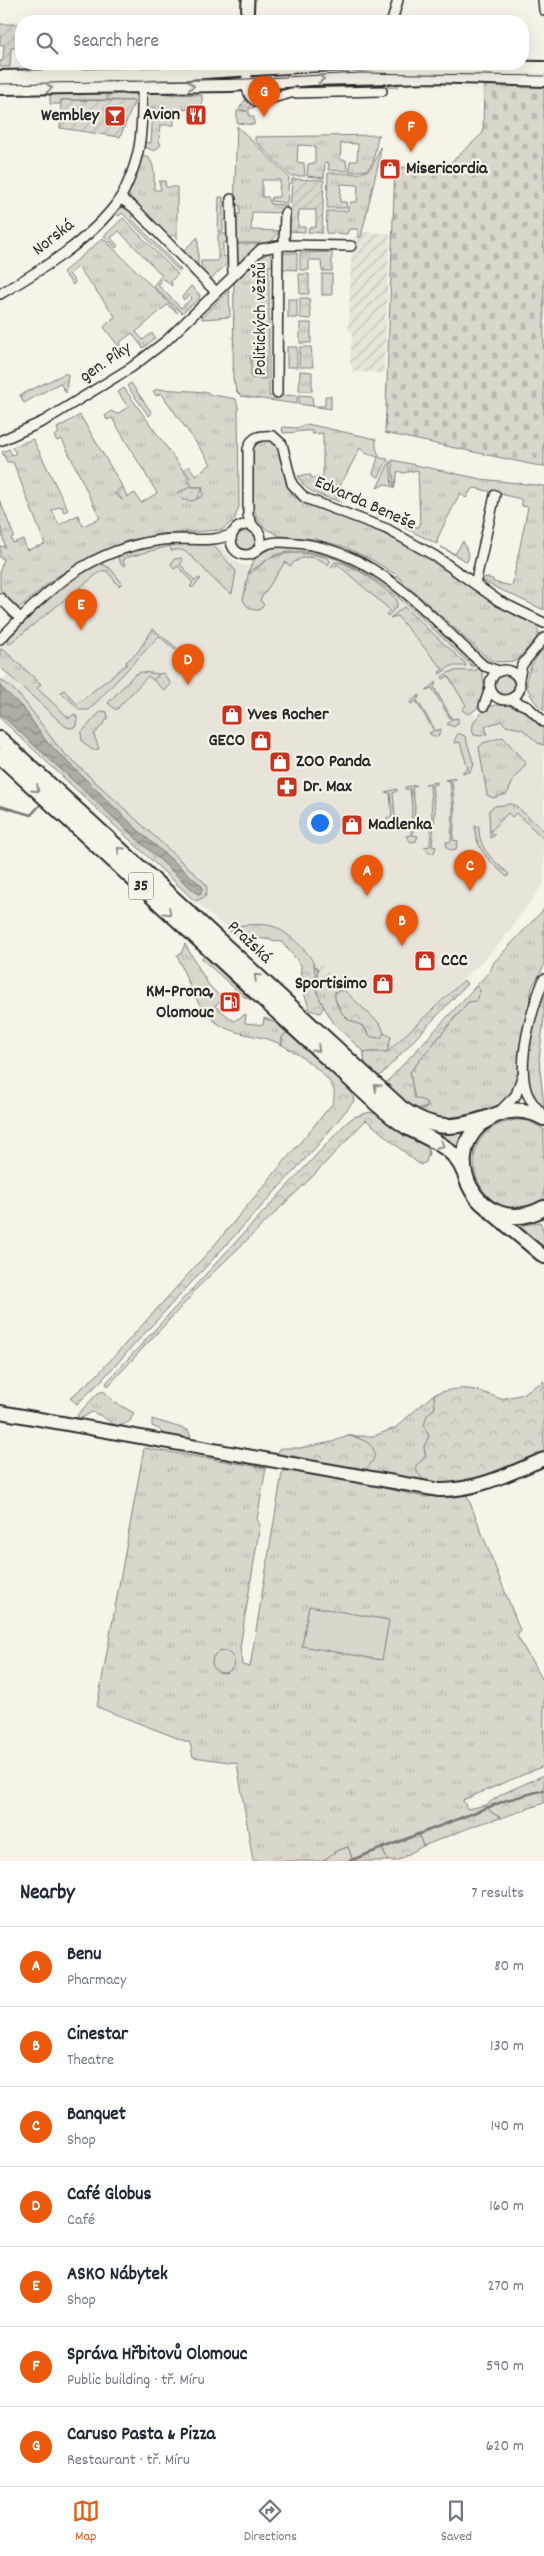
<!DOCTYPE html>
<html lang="en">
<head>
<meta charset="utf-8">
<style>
	body { margin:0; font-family:Dekko,sans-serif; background:#f2f2f3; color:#1f2937 }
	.you { position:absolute; left:319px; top:822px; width:18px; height:18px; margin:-12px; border:4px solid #fff; border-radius:50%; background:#1a73e8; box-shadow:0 0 0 8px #1a73e833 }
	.badge { display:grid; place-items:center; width:32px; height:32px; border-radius:50%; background:#ea580c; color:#fff; font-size:16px; font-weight:700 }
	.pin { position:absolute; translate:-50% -41px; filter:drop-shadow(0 1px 2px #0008) }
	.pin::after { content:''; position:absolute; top:26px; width:18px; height:15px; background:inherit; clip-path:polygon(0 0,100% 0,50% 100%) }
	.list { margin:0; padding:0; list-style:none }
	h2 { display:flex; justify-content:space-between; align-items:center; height:65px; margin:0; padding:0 20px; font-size:21px }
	h2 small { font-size:16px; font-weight:400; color:#747a83 }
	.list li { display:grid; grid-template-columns:32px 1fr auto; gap:15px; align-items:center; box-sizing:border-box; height:80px; padding:0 20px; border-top:1px solid #e0e1e3 }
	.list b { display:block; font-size:19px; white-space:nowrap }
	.list p { margin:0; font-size:16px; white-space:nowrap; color:#747a83 }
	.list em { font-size:16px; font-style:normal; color:#747a83 }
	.icon { flex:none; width:28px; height:28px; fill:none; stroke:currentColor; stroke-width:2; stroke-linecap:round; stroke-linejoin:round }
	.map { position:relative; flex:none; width:544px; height:1861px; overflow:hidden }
	.search { position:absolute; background:#fff; box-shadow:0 5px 20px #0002; left:15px; right:15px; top:15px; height:55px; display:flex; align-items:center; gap:12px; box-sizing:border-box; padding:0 18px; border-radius:20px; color:#747a83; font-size:19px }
	.sheet { height:625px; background:#fff }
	nav { display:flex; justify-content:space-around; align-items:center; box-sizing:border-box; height:70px; border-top:1px solid #e0e1e3; background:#fff; font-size:14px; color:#747a83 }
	nav a { display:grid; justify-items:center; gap:2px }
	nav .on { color:#ea580c }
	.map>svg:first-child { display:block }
	.built { fill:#e8e4da }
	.industrial { fill:url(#industrial-furrows) }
	.grass { fill:url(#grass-tufts); stroke:#82807c }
	.forest { fill:url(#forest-crowns); stroke:#82807c }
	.cemetery { fill:url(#cemetery-stones); stroke:#82807c }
	.park { fill:url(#park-dots); stroke:#82807c }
	.garden { fill:url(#garden-furrows); stroke:#82807c }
	.pitch { fill:#dad6cc; stroke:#82807c }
	.water { fill:url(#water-waves); stroke:#7a7874 }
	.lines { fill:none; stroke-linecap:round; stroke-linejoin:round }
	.stream { stroke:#7a7874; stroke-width:2.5 }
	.minor-casing { stroke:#2b2b2b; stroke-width:12 }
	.tertiary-casing { stroke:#2b2b2b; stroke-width:15 }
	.secondary-casing { stroke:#2b2b2b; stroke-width:16 }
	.primary-casing { stroke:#2b2b2b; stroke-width:18 }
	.minor { stroke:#f7f3e8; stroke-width:9 }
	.tertiary { stroke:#f7f3e8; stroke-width:11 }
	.secondary { stroke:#f7f3e8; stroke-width:12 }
	.primary { stroke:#f7f3e8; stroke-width:14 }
	.tram { stroke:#2b2b2b; stroke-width:1 }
	.oneway { stroke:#918f8a }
	.labels { text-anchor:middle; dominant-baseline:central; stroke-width:4.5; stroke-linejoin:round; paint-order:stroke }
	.shield { fill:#f7f3e8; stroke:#686764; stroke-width:1 }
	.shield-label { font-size:16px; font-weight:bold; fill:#2b2b2b }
	.poi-label { font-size:18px; font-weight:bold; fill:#2b2b2b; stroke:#f7f3e8; text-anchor:start }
	.street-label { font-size:18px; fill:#2b2b2b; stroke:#f7f3e8 }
</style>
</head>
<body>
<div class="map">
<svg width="544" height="1861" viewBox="0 0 544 1861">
	<defs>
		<pattern id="industrial-furrows" width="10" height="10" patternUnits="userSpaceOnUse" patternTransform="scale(1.25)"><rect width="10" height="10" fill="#e8e4da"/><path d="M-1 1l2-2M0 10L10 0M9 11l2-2" fill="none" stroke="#c7c4bb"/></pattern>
		<pattern id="grass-tufts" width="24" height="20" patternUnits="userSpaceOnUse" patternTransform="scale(1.25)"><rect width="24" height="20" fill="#dad6cc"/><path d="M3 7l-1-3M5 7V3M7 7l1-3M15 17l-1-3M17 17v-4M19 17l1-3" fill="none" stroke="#bbb8af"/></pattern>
		<pattern id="forest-crowns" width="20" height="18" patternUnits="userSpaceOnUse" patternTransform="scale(1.25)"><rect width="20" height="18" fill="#dad6cc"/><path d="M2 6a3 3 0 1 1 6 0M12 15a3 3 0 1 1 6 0" fill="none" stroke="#bbb8af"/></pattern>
		<pattern id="cemetery-stones" width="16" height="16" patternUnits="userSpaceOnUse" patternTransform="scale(1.25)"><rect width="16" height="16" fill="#dad6cc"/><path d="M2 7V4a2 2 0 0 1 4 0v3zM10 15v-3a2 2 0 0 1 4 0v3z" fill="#bbb8af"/></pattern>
		<pattern id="park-dots" width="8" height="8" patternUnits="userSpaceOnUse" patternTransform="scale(1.25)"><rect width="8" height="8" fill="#dad6cc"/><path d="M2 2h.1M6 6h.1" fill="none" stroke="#bbb8af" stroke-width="1.8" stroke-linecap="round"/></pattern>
		<pattern id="garden-furrows" width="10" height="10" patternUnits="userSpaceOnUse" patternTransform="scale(1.25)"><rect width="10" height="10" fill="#dad6cc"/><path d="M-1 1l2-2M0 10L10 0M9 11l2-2" fill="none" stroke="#bbb8af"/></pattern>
		<pattern id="water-waves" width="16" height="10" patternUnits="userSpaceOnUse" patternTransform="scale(1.25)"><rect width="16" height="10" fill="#afaca4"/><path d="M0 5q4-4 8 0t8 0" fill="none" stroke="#8f8c86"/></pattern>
	</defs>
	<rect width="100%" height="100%" fill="#f7f3e8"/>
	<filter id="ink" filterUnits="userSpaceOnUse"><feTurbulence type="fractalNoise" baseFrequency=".02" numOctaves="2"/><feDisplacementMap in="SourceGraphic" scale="10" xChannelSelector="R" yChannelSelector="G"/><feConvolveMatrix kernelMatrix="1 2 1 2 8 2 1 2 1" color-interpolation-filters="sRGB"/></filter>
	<g filter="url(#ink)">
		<polygon class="built" points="182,542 216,543 240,565 249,566 266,550 306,548 365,568 477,665 482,673 485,692 483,700 473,712 477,717 492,705 511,704 519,706 544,728 544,883 496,948 387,1052 364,1052 335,1025 316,994 313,965 308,954 275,927 226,926 219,923 195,901 205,897 206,884 63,752 48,734 31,708 3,679 8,673 0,666 0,644 32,612 83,571 125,553"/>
		<g class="industrial">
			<polygon points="361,232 390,233 384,373 352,372 352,366 350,365 352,331 348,331 352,241 354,241 354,237 361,237"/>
			<polygon points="316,960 336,978 328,985 317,976 318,969 314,963"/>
		</g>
		<g class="grass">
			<polygon points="398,83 398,87 295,90 294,84"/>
			<polygon points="156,90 171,94 202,95 202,108 180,110 180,115 174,115 174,125 160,125 159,141 161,145 154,151 145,147 144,142 151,143 153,108 146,104 146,91"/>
			<polygon points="107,91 107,100 61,100 60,104 50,104 50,92"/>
			<polygon points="109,91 136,91 136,101 109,100"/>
			<polygon points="245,100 254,105 254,108 249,108 249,116 254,117 254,125 237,123 237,111 247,111 239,109"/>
			<polygon points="237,126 289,177 287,203 271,201 272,197 279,197 280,180 262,180 262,197 268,197 271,204 287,205 287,213 252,212 251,230 280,231 270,243 235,243 234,214 240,214 240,205 234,205"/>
			<polygon points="378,136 373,162 367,170 349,172 350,161 357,161 358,144 341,143 340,160 346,160 347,171 328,170 329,163 325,162 324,178 307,176 308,164 315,163 315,146 298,145 297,162 304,163 305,176 291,176 255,141 255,137 380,135"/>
			<path d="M380,147V156L361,237H358V229H349L347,234L326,233L327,211H347L351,202H357L358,185L341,184L340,202H346L347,208H327L328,173C359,172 370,182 380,147Z"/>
			<path d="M143,157H148C156,165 154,181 154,190H161L159,181H165L166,187H177V239L173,235L169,238L128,194V189L140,159Z"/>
			<polygon points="219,197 223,197 223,232 218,232"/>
			<polygon points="123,207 133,211 131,218 181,270 179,271 122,213 119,216 114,212"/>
			<polygon points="123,218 178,274 171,281 172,286 164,279 158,285 181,308 192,298 189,295 184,300 182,297 191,286 200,295 199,299 182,313 153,286 162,275 119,231 111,238 118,246 116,248 104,236"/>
			<polygon points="218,234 229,234 229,242 223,243 223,256 229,257 230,261 210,280 201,271 201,261 218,261"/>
			<polygon points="198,237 198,269 182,252"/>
			<polygon points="103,238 172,306 178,313 167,305 136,332 143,340 152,333 155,338 143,348 132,333 119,343 125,355 104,327 115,316 78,267 69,274 75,282 73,285 63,272"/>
			<polygon points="234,244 263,244 264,245 254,249 237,266"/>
			<polygon points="332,252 332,271 322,271 321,260 309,260 309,270 300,270 300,253"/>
			<polygon points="268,253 274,258 275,265 269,266 269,396 297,395 297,404 241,396 237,392 233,379 234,283 254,262"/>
			<polygon points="283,253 297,253 297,270 282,269"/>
			<polygon points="299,274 309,274 309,294 300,294"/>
			<rect x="322" y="274" width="10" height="21"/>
			<polygon points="229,290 230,317 202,319 202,317"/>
			<polygon points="300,298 309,298 311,319 300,318"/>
			<rect x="288" y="299" width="9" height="19"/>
			<rect x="300" y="323" width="11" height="20"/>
			<rect x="287" y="347" width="10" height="20"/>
			<polygon points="300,347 311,347 313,367 299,367"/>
			<polygon points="300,371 312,372 312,391 299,391"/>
			<polygon points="64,374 68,374 66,393 60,383 24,403 20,395"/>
			<polygon points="131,383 152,413 149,416 127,386"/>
			<polygon points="124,388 188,477 189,488 177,493 197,499 202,496 203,487 191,487 190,477 184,469 189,466 196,476 211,464 161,393 156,396 153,391 158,389 208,392 208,394 236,399 238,407 239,507 234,520 222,530 159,534 127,541 102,551 56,577 19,608 0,590 0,570 4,559 0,558 0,546 5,547 0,524 0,501 14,536 11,538 13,543 23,539 27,550 45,544 13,462 7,462 2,452 9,449 12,455 16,453 12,447 33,439 68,510 64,512 61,506 52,510 59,525 78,515 83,526 100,518 62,439 57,441 54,436 59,433 57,428 80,415 122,486 115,494 114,493 123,500 117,495 123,487 127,497 135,493 141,503 157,493 112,418 107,420 105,416 111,411 117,414 128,407 118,392"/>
			<polygon points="299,395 312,396 313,406 325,406 325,396 331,396 331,409 299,404"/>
			<path d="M307,424L376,439V448L380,458L388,459L379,477L373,474L378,457L365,453L360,448L337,492L336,500L341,502C323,496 306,494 298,476L311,475V478L323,476V433L312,434V431C303,430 294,433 283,433L282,427L297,428Z"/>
			<polygon points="265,440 274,442 277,447 287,485 294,497 372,528 420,552 517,617 535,624 539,631 536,639 516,661 498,662 489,660 395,574 374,561 345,547 315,539 280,536 266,529 258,520 252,504 251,452 257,443"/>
			<polygon points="392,460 481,479 544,486 544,610 482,581 484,577 493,579 493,582 512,586 528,507 522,506 521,499 475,488 471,490 466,498 460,493 438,537 437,544 405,528 405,526 415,525 415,527 419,527 420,525 418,470 403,473 398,471 394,489"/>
			<polygon points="390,461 392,487 385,484 377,488"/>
			<circle cx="246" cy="540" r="10"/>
			<polygon points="463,541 469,556 467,562 441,547 455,554"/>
			<path d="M187,542L211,543L236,571L232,594C213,583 203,565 187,553C182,549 177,549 171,551L170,546L128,557L123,560L125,566L121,564L118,558L120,555L167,544Z"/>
			<path d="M278,546C307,548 335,553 362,566C402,586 445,635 478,666H472C423,621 355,540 282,553C268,555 261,567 249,571L250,574C255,570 260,565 265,561C284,550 309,552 328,558L330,561L328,565C316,555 302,554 290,566L285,562L260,600L264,605L259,610C252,611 245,606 243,599C251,570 244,557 278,546Z"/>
			<polygon points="181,558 183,561 180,564 195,581 199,578 201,579 192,588 190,586 193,583 178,566 174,569 171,564 174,559"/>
			<path d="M335,562C355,563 382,587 397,600V606L388,616L386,614L390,610L337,564L334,568L331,567Z"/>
			<path d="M99,563L110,568L122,583L119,586L107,571H101L9,644C2,624 82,572 99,563Z"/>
			<polygon points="404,607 464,662 466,666 451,666 440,674 439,672 443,669 441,667 397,616 390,618"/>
			<polygon points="153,629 177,648 175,650 159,636 89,710 80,710 61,692 64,690 77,704 127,664 126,662 137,653"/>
			<path d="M544,648V711C519,688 523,673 544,648Z"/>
			<polygon points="0,649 5,651 41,684 37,688 69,718 74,714 77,717 76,726 72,728 66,727 0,667"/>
			<path d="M480,668C488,684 486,707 468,714L462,710L466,705L448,676L443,679L442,677C458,664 467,676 480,668Z"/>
			<polygon points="141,672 159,674 153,680 148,676 116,710 108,703 134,675"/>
			<circle cx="504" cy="685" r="10"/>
			<path d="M0,679C28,697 41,728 63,752L206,884L207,892L205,897L195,901L0,718Z"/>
			<polygon points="436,682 434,687 452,719 458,718 458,723 454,727 447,724 451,720 432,688 426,690"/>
			<polygon points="420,695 417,700 436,731 441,729 438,737 431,735 429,733 434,731 416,701 411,704 410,702"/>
			<path d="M496,705C518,704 528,713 544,727V745L538,743L522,729L506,726L502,721L485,726L487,734L480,736L474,735C467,722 485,708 496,705Z"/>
			<polygon points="101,711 107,712 108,718 94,735 99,749 92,750 82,741 81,733"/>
			<polygon points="458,733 465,736 474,765 470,772 463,773 463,771 468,769 460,742 455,743 454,741"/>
			<polygon points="503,737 526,764 515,777 507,794 493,798 487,795 479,747 483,743"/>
			<polygon points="456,778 452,781 455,810 453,840 458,841 456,849 450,850 447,848 446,842 451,842 453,810 450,781 445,780"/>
			<polygon points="437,782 437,784 432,785 435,811 432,846 436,847 434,853 429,853 424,847 430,846 432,814 430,785 425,784"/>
			<polygon points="417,785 412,788 415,807 413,835 418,836 416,841 411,842 406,836 411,835 412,808 410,789 405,789 405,787"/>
			<polygon points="397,789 397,791 393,793 395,817 400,817 397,824 393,825 387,820 387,817 392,817 390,793 385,792"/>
			<polygon points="511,804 515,805 544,831 544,839 516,813 512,817 508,813 491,831 495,835 490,838 489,810 495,806"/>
			<path d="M475,826H479C478,849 493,860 509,874L507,877C491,862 475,850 475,826Z"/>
			<polygon points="544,909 544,966 532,987 515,1090 502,1104 470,1118 438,1120 412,1109 426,1109 414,1097 410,1072 468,1002 477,1000 480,990 476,986 490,971 494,962"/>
			<path d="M185,944L208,984L222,999L215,1006L234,1021L246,1014L245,1023L263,1025L264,1018L274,1022L287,1033L282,1037V1045C267,1037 249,1036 233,1031C198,1019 190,985 177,955L181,954Z"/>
			<polygon points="203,956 205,957 251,1000 243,996 202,959"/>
			<path d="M314,965L318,969L317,977L328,985L330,983L337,986L339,991L335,992C334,1018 359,1017 368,1034L381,1038L384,1033L391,1037L387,1052H364L335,1025L316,994Z"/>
			<path d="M544,991V1018L539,1059L544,1108C514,1087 533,1020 544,991Z"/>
			<path d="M518,1120L529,1121L544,1129V1199C480,1242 438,1127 518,1120Z"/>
			<polygon points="427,1129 446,1133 463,1133 456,1148"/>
			<polygon points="540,1222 544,1232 544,1250 519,1228 520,1226"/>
			<polygon points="192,1289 194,1293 108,1386 106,1383"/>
			<path d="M104,1391L114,1402L134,1413L130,1421C116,1430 114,1424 103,1417C100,1415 96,1414 92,1412L82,1418H78L77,1415L98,1393Z"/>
			<polygon points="434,1394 435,1408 427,1415 429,1436 424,1447 426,1457 423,1461 427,1484 362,1472 359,1437 348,1436 374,1436 395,1428"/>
			<polygon points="152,1419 188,1430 191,1437 187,1440 166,1437 159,1429 152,1426"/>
			<polygon points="144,1448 266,1468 257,1519 260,1525 240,1647 242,1665 250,1667 282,1473 286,1470 354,1481 424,1497 467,1495 520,1630 517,1636 544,1682 544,1766 463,1800 467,1809 486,1805 491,1812 501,1818 479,1824 423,1846 418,1834 382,1849 388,1861 353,1861 348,1847 336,1851 323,1861 253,1861 237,1763 193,1757 190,1743 97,1707"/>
		</g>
		<g class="forest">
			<path d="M228,926C242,926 262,922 275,927C287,932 311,953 314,965C318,983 313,989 324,1007L320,1013L310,1010L300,982L301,965L282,942L234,934L229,931Z"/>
			<path d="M464,980L467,984L380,1076C368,1074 363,1063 364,1052H387Z"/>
			<polygon points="476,986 480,990 476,1001 468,1002 410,1072 414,1097 426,1102 428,1107 412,1109 384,1085"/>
			<polygon points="344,990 381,1025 384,1033 381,1038 371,1037 363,1026 349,1020 342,1013 335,999 335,992"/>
			<path d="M287,1033L351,1091L354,1101L317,1146L98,1384L77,1404L70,1398L97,1375L212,1248L333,1103C334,1098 335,1092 333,1088C326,1072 297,1053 282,1045V1037Z"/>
			<polygon points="370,1112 379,1115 404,1136 427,1147 429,1153 426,1162 420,1165 366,1120 309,1180 193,1292 192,1289 347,1122 354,1117"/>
			<path d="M544,1381V1453L476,1482L454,1485L427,1484L417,1472L416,1465L426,1457L424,1447L429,1436L424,1426L427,1415L435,1408L434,1394C466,1385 472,1388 501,1399L520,1395Z"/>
			<path d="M348,1436C371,1439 387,1454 362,1472L276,1455L281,1448H300L332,1442Z"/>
			<polygon points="544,1775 544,1803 501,1818 491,1812 486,1805 502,1794"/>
			<polygon points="418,1833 423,1846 397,1861 388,1861 382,1849"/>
			<polygon points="348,1847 353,1861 323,1861 336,1851"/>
		</g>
		<polygon class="cemetery" points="484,83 544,85 544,467 385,433 395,167 444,169 483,133"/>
		<g class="park">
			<path d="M191,487H203L197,499C189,503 181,501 177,493Z"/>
			<polygon points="163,673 171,684 165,691 153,680 159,674"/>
		</g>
		<g class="garden">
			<polygon points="0,24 21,24 21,48 11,48 10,67 0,67 0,61 3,60 4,45 0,45"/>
			<polygon points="61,100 135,101 120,137 60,128"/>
			<polygon points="292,179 324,180 322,233 308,232 309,227 316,227 316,210 299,210 298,227 305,227 305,232 289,231"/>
		</g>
		<g class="pitch">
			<polygon points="251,356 266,356 266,379 251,378"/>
			<polygon points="309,1606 389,1620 382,1660 302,1646"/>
			<circle cx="223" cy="1662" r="11"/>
		</g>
		<polygon class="water" points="0,686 24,709 46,741 141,833 202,886 202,892 198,894 194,891 0,714"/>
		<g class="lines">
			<g class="stream">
				<polyline points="0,806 31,815 40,805"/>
				<polyline points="349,1861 507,1800 544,1790"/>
			</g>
			<g class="minor-casing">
				<g id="minor">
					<polyline points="543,0 544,10"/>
					<polyline points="392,21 398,0"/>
					<path d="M247,70C247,83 244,96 258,102L291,93L382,91"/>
					<polyline points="120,198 133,207 216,292"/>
					<polyline points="231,199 233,274"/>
					<polyline points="284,245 285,213"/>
					<path d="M0,294C41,270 91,240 119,200C128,186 136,163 139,147C143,125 142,104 142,82"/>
					<polyline points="277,393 278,246"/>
					<polyline points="0,441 44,421 132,367 167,340 261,249 284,245 351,246"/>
					<circle cx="246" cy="540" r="15"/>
					<path d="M254,528L248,516V449C251,436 261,435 273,436L282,444L292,484L305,498L387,529L435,556L499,601L544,623"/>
					<path d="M259,548C271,540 283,542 296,543C377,550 428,615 484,666L499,671"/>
					<polyline points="475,584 495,495"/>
					<polyline points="0,598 20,618"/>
					<path d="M0,639C50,588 87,550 162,540C181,537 218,544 233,533"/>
					<circle cx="505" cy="685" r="15"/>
					<polyline points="519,678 522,665 544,638"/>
					<polyline points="510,699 528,707 544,722"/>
					<polyline points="484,706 490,688"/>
					<polyline points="500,1111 516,1095 522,1077"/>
					<path d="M543,1115C537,1108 530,1101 527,1093C516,1062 532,1008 544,979"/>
				</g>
			</g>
			<g class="tertiary-casing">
				<polyline id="tertiary" points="247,21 248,0"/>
			</g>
			<g class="secondary-casing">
				<g id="secondary">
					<polyline points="0,77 188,73 322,65 544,68"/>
					<polyline points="0,88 230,85 313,79 431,76 544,80"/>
					<polyline points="488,1210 544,1257"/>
					<path d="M0,1412L439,1490C476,1491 510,1473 544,1459"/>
				</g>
			</g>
			<g class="primary-casing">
				<g id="primary">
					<path d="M0,739L401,1108C435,1132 456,1129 493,1116"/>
					<path d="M0,756L376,1103C386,1112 396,1120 407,1127C430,1140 453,1145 464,1172"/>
					<path d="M544,1118C529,1110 512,1108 496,1115C429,1144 477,1245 544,1208"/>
				</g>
			</g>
			<use href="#minor" class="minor"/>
			<use href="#tertiary" class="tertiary"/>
			<use href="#secondary" class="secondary"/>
			<use href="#primary" class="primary"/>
			<polyline class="tram" points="0,84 247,79 360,73 544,76"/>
		</g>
		<defs><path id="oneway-chevron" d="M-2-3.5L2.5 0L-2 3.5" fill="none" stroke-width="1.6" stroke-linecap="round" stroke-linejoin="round" transform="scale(1.25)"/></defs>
		<g class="oneway">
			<use href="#oneway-chevron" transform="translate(321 79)"/>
			<use href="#oneway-chevron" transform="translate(191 86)"/>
			<use href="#oneway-chevron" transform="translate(49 88) rotate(-2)"/>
			<use href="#oneway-chevron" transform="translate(36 789) rotate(43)"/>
			<use href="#oneway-chevron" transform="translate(120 850) rotate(-137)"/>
			<use href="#oneway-chevron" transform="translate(168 912) rotate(43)"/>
			<use href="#oneway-chevron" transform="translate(257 977) rotate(-137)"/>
			<use href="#oneway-chevron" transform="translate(317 1049) rotate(43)"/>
			<use href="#oneway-chevron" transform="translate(377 1087) rotate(-138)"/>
			<use href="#oneway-chevron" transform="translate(441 1145) rotate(30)"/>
		</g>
	</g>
	<defs>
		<g id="restaurant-square" transform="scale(1.125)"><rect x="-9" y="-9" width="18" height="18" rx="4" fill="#c8321e" stroke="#f7f3e8"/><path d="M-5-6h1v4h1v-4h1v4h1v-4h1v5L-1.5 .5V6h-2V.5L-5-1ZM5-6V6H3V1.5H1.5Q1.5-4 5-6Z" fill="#fff"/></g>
		<g id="bar-square" transform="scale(1.125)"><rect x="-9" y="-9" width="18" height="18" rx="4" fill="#c8321e" stroke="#f7f3e8"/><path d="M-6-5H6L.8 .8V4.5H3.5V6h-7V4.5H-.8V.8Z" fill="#fff"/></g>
		<g id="shop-square" transform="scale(1.125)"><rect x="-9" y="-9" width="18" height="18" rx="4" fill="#c8321e" stroke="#f7f3e8"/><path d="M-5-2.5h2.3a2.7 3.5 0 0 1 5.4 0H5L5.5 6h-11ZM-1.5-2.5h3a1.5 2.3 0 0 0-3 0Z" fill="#fff"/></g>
		<g id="pharmacy-square" transform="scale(1.125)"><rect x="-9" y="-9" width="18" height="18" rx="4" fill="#c8321e" stroke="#f7f3e8"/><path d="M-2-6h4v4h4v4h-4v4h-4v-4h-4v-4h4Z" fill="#fff"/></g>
		<g id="fuel-square" transform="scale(1.125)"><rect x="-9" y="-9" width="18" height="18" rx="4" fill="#c8321e" stroke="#f7f3e8"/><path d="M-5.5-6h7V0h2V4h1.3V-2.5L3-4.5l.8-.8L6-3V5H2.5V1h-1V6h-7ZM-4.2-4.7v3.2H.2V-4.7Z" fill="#fff"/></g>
	</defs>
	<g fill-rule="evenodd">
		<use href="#restaurant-square" x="196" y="115"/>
		<use href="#bar-square" x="115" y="116"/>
		<use href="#shop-square" x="390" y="169"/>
		<use href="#shop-square" x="232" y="715"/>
		<use href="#shop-square" x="261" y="741"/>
		<use href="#shop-square" x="280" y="762"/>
		<use href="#pharmacy-square" x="287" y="787"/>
		<use href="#shop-square" x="352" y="825"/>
		<use href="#shop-square" x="425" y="961"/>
		<use href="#shop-square" x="383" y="984"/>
		<use href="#fuel-square" x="230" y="1002"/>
	</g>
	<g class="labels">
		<rect class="shield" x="128.5" y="872.5" width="25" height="27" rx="4"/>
		<g class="shield-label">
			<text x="141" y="886">35</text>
		</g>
		<g class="poi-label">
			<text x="180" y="115" text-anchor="end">Avion</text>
			<text x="99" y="116" text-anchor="end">Wembley</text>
			<text x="406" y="169">Misericordia</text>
			<text x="248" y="715">Yves Rocher</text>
			<text x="245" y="741" text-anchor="end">GECO</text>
			<text x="296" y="762">ZOO Panda</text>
			<text x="303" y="787">Dr. Max</text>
			<text x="368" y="825">Madlenka</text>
			<text x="441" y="961">CCC</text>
			<text x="367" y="984" text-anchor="end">Sportisimo</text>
			<text x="214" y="992" text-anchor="end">KM-Prona,<tspan x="214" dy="21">Olomouc</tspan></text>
		</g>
		<g class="street-label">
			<text transform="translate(54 238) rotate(-38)">Norská</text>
			<text transform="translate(261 319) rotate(-90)">Politických vězňů</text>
			<text transform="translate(106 363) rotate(-34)">gen. Píky</text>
			<text transform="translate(365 504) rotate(24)">Edvarda Beneše</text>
			<text transform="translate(249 943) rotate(43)">Pražská</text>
		</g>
	</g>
</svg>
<div class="you"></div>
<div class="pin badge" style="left:367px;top:896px">A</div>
<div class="pin badge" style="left:402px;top:946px">B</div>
<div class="pin badge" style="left:470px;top:891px">C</div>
<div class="pin badge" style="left:188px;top:685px">D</div>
<div class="pin badge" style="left:81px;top:630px">E</div>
<div class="pin badge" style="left:411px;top:152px">F</div>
<div class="pin badge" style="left:264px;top:117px">G</div>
<div class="search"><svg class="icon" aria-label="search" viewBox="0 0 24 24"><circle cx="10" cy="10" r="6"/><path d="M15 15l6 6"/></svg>Search here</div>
</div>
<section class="sheet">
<h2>Nearby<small>7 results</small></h2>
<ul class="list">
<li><span class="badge">A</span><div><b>Benu</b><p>Pharmacy</p></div><em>80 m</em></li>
<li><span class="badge">B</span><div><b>Cinestar</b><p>Theatre</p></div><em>130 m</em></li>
<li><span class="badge">C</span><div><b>Banquet</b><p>Shop</p></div><em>140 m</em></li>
<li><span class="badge">D</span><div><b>Café Globus</b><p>Café</p></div><em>160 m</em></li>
<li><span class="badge">E</span><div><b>ASKO Nábytek</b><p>Shop</p></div><em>270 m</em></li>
<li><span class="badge">F</span><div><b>Správa Hřbitovů Olomouc</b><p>Public building · tř. Míru</p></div><em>590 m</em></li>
<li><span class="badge">G</span><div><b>Caruso Pasta &amp; Pizza</b><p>Restaurant · tř. Míru</p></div><em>620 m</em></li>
</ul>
</section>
<nav>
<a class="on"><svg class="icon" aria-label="map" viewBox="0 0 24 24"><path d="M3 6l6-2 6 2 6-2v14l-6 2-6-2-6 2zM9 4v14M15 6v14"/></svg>Map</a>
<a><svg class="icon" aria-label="directions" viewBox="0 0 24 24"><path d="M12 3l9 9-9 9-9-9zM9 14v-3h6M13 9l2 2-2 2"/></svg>Directions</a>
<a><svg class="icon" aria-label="saved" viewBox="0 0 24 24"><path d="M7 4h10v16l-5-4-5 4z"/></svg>Saved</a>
</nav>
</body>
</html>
